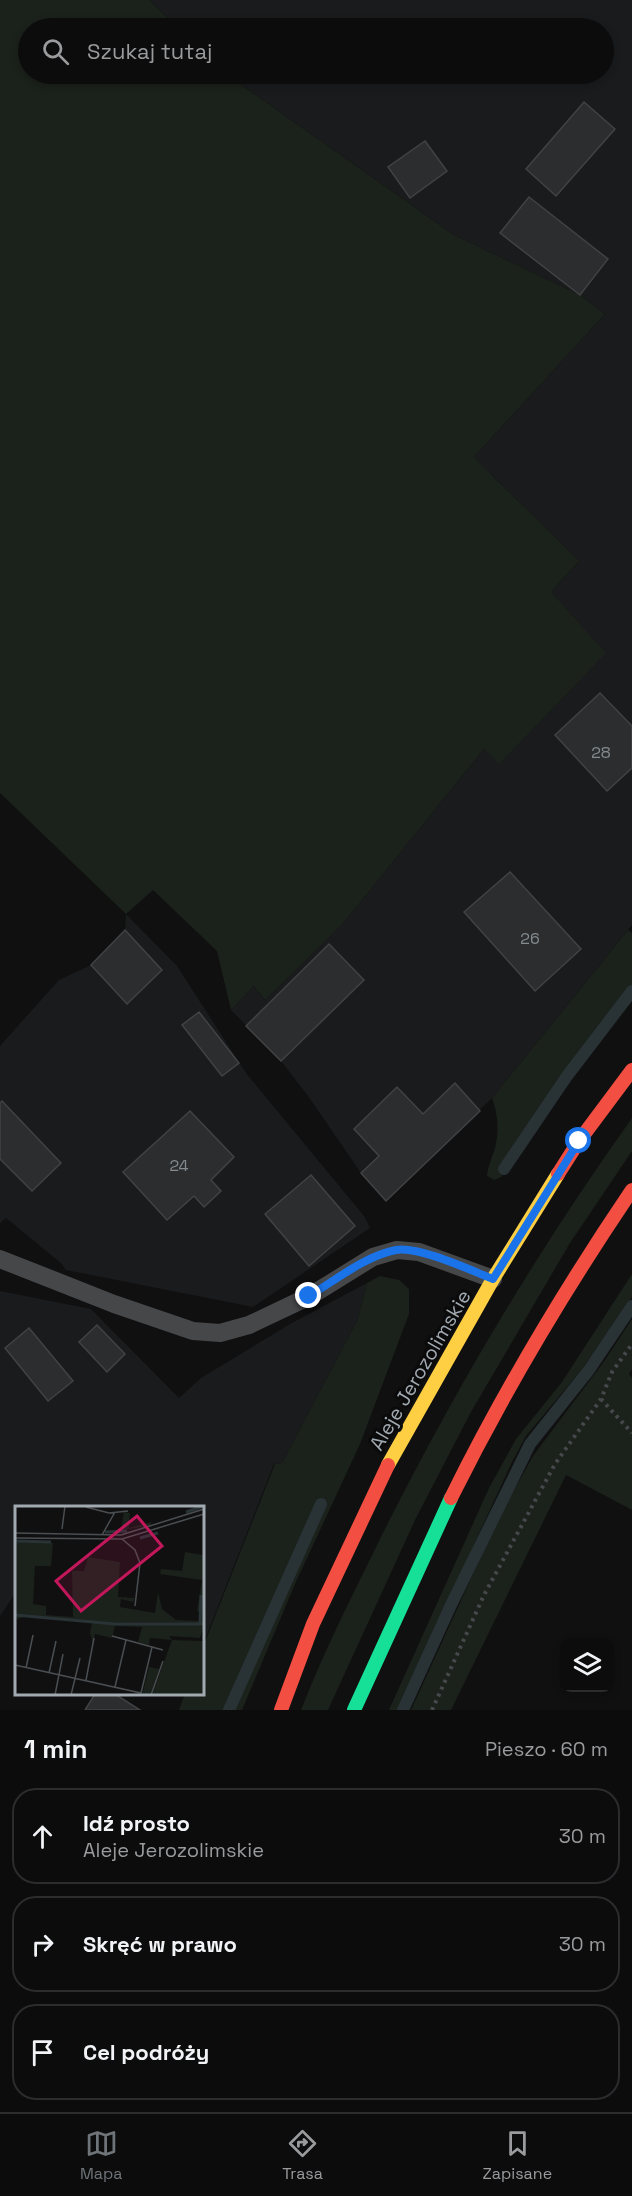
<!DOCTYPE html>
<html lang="pl">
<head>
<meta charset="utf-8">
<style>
	body { margin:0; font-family:"Space Grotesk",sans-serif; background:#1a1a1b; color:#f1f3f6 }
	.controls { position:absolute; right:18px; bottom:18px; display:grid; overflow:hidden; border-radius:12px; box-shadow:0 3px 9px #0003 }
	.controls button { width:54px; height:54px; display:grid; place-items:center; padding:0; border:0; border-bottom:2px solid #2c2c2e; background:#0c0c0d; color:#f1f3f6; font:30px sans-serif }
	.stop { position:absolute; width:18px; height:18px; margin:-14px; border:4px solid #1a73e8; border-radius:50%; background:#fff }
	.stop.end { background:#1a73e8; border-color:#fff; box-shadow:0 2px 6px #0008 }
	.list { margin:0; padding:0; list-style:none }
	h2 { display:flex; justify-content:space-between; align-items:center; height:78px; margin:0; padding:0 24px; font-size:26px }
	h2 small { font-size:20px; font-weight:400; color:#9a9b9d }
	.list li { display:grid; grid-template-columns:39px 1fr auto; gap:18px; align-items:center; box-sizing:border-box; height:96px; margin:0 12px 12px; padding:0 12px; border:2px solid #2c2c2e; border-radius:24px }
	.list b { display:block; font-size:22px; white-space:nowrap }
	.list p { margin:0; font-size:20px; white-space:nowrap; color:#9a9b9d }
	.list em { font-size:20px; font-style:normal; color:#9a9b9d }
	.icon { flex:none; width:33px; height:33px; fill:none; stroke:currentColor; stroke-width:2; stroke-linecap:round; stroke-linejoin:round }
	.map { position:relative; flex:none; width:632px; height:1710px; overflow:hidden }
	.search { position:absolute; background:#0c0c0d; box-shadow:0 3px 9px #0003; left:18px; right:18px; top:18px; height:66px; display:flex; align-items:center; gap:15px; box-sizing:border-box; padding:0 21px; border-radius:33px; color:#9a9b9d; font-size:22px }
	.sheet { height:402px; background:#0c0c0d }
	nav { display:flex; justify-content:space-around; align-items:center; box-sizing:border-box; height:84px; border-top:2px solid #2c2c2e; background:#0c0c0d; font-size:16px; color:#9a9b9d }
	nav a { display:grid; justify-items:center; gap:3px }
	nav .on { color:#6f7479 }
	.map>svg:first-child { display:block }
	.built { fill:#1a1b1c }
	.green { fill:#1b211b }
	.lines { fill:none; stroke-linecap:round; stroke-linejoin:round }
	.stream { stroke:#293235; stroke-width:12 }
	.building { fill:#2c2d2e; stroke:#404244; stroke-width:1.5 }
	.path { stroke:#47484b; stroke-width:4; stroke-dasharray:3 4.5; stroke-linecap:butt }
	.lane { stroke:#454749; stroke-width:18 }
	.fast { stroke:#16e098; stroke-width:14 }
	.slow { stroke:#ffcf43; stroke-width:14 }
	.jam { stroke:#f24e42; stroke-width:14 }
	.route { stroke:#1a73e8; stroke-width:8 }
	.labels { text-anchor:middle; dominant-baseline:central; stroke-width:6; stroke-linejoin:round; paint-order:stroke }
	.number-label { font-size:16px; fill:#848b90 }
	.street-label { font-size:20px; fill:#a2aab1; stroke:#0b0b0c }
	.inset-river { fill:none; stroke:#293235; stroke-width:3 }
	.inset-road { fill:none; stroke:#4a4e51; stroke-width:1.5 }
	.view { fill:#c2185b; fill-opacity:0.15; stroke:#c2185b; stroke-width:3 }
	.inset-edge { fill:none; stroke:#a2aab1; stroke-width:3 }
</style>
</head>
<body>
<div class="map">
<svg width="632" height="1710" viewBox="0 0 632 1710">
	<rect width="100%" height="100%" fill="#101011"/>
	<g class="built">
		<polygon points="149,0 632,0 632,925 492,1098 386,1201 361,1173 308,1096 281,1061 231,1010 254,986 265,1000 341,926 484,749 499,763 551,592 579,561 474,457 605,314 580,295 454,235 226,74 604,74 604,28 178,28"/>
		<polygon points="126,914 177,966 246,1073 364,1216 370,1228 253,1307 66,1270 61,1263 6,1218 0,1223 0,1046 59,980 91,965 125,931"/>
		<polygon points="367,1283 358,1319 282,1463 274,1464 206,1637 202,1635 202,1508 16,1508 16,1592 0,1616 0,1291 91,1309 179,1398 201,1378 290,1324"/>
	</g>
	<g class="green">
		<polygon points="0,0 149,0 178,28 28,28 28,74 226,74 454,235 580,295 605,314 474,457 579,561 551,592 606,653 499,764 484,749 341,926 265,1000 254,986 231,1010 217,951 153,890 126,914 0,793"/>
		<path d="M628,930L632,933V996L501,1177L494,1180L487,1176C488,1165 492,1158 495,1148C499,1131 498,1114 492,1098Z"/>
		<path d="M632,1118V1151L570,1243L471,1412L416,1518L328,1710H301C324,1651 353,1594 381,1537C454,1391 537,1251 632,1118Z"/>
		<polygon points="632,1274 632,1297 583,1368 526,1436 511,1464 398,1710 389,1710 489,1488 516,1439 562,1382"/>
		<polygon points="380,1276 399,1280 409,1289 409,1314 360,1444 295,1584 242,1710 179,1710 185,1694 202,1694 203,1647 275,1464 282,1463 358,1319 367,1283"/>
		<polygon points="632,1319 632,1369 629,1374 632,1378 632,1510 566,1475 451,1710 411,1710 499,1517 533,1456 605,1360"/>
	</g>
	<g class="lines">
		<g class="stream">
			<polyline points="504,1169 567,1076 632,991"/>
			<polyline points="229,1710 321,1504"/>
			<polyline points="403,1710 451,1605 530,1444 589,1370 632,1306"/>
		</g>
	</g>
	<g class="building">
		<polygon points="584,102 615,129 556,196 526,169"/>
		<polygon points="425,141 447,171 410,198 388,167"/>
		<polygon points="529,197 608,259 580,295 500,233"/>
		<polygon points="600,693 632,726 632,768 607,791 555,735"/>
		<polygon points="510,872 581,949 535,991 464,912"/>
		<polygon points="125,930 162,970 127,1004 91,965"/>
		<polygon points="329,944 364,980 281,1061 246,1026"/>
		<polygon points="199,1012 239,1063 222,1076 182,1025"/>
		<polygon points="455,1083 480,1111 386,1201 361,1173 379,1156 354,1129 397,1087 423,1114"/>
		<polygon points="2,1101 61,1163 32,1191 0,1159 0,1103"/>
		<polygon points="190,1111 234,1157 211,1180 221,1191 204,1207 194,1196 167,1220 123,1172"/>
		<polygon points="311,1175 355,1226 309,1266 265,1214"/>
		<polygon points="97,1325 125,1354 107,1372 79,1342"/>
		<polygon points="29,1328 73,1381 48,1401 5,1348"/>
		<polygon points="95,1694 115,1694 140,1710 85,1710"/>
	</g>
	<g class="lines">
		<g class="path">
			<polyline points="601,1399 632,1433"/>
			<polyline points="432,1710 484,1595 555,1464 601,1399 612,1372 632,1344"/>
		</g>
		<polyline class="lane" points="0,1259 114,1304 193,1331 220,1333 249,1325 310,1296 373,1257 397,1250 419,1252 493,1279"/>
		<polyline class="fast" points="354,1710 451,1498"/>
		<polyline class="slow" points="388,1465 493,1279 558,1174"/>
		<g class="jam">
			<polyline points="558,1174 579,1141 632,1070"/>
			<path d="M451,1498C504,1391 565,1289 632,1190"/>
			<polyline points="281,1710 313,1624 388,1465"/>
		</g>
	</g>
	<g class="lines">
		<path class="route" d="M309,1296C336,1280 365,1256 396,1250C419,1246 470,1270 493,1279L579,1141"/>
	</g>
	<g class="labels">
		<g class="number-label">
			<text x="601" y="752">28</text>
			<text x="530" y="938">26</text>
			<text x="179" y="1165">24</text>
		</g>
		<g class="street-label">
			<text transform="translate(420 1370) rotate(-60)">Aleje Jerozolimskie</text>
		</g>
	</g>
	<g transform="translate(15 1506)">
		<rect width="189" height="189" fill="#101011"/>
		<path d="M109,6L115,7L114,22L136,16V20L88,26L106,23ZM0,34L38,37L36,60H20L18,98L31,100V109L58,111L57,65H69L73,51L105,56L103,91L120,92L118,96L106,93L105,101L140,107L143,86L147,103L161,114L184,115L185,106L182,105L187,74L145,68L146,63L167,65L170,46L189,49V117L89,116L189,119L185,132L154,130L157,134L188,135L189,189H137L157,134L135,132L134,139L123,136L127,121L100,120L97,132L80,128L78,137L75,127L77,117L81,116L11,110L0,114ZM134,161L144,163L135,189H127Z" fill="#1b211b"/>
		<path class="inset-river" d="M171,6L189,0M90,26L112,25M125,32L143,27M0,35L36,36M0,109L100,118H188M185,118L186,89"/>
		<path class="inset-road" d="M71,1L94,7L113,5M47,23L50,0M0,27L106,29L189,3M87,29L100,6M0,32L107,33L189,8M107,33L120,44L125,57L120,100M97,130L148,144M0,159L126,187L137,141M11,162L18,129M34,167L41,135M71,174L79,132M100,181L111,134M40,189L48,148M56,189L65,152M136,189L148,155"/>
		<path class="view" d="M122,10L147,40L66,105L41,75Z"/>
		<rect width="189" height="189" class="inset-edge"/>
	</g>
</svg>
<div class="controls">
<button><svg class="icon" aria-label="layers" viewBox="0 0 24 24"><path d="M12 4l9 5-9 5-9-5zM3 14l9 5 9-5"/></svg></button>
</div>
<div class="stop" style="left:579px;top:1141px"></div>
<div class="stop end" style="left:309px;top:1296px"></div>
<div class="search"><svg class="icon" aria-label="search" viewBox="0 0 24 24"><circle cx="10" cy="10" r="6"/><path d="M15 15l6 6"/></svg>Szukaj tutaj</div>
</div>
<section class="sheet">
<h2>1 min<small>Pieszo · 60 m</small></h2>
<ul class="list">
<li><svg class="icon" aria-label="ahead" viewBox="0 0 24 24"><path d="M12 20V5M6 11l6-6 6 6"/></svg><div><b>Idź prosto</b><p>Aleje Jerozolimskie</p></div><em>30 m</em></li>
<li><svg class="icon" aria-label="right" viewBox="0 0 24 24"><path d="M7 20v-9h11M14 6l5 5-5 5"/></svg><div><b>Skręć w prawo</b></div><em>30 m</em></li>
<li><svg class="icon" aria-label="arrive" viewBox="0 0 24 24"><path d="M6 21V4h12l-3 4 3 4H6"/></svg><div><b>Cel podróży</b></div></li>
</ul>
</section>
<nav>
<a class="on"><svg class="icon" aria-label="map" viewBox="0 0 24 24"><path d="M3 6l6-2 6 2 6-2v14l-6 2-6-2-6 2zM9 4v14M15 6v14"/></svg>Mapa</a>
<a><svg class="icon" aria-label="directions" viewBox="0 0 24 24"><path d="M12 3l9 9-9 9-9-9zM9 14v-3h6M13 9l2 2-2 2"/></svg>Trasa</a>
<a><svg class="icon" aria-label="saved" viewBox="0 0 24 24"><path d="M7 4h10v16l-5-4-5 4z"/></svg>Zapisane</a>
</nav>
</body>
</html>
